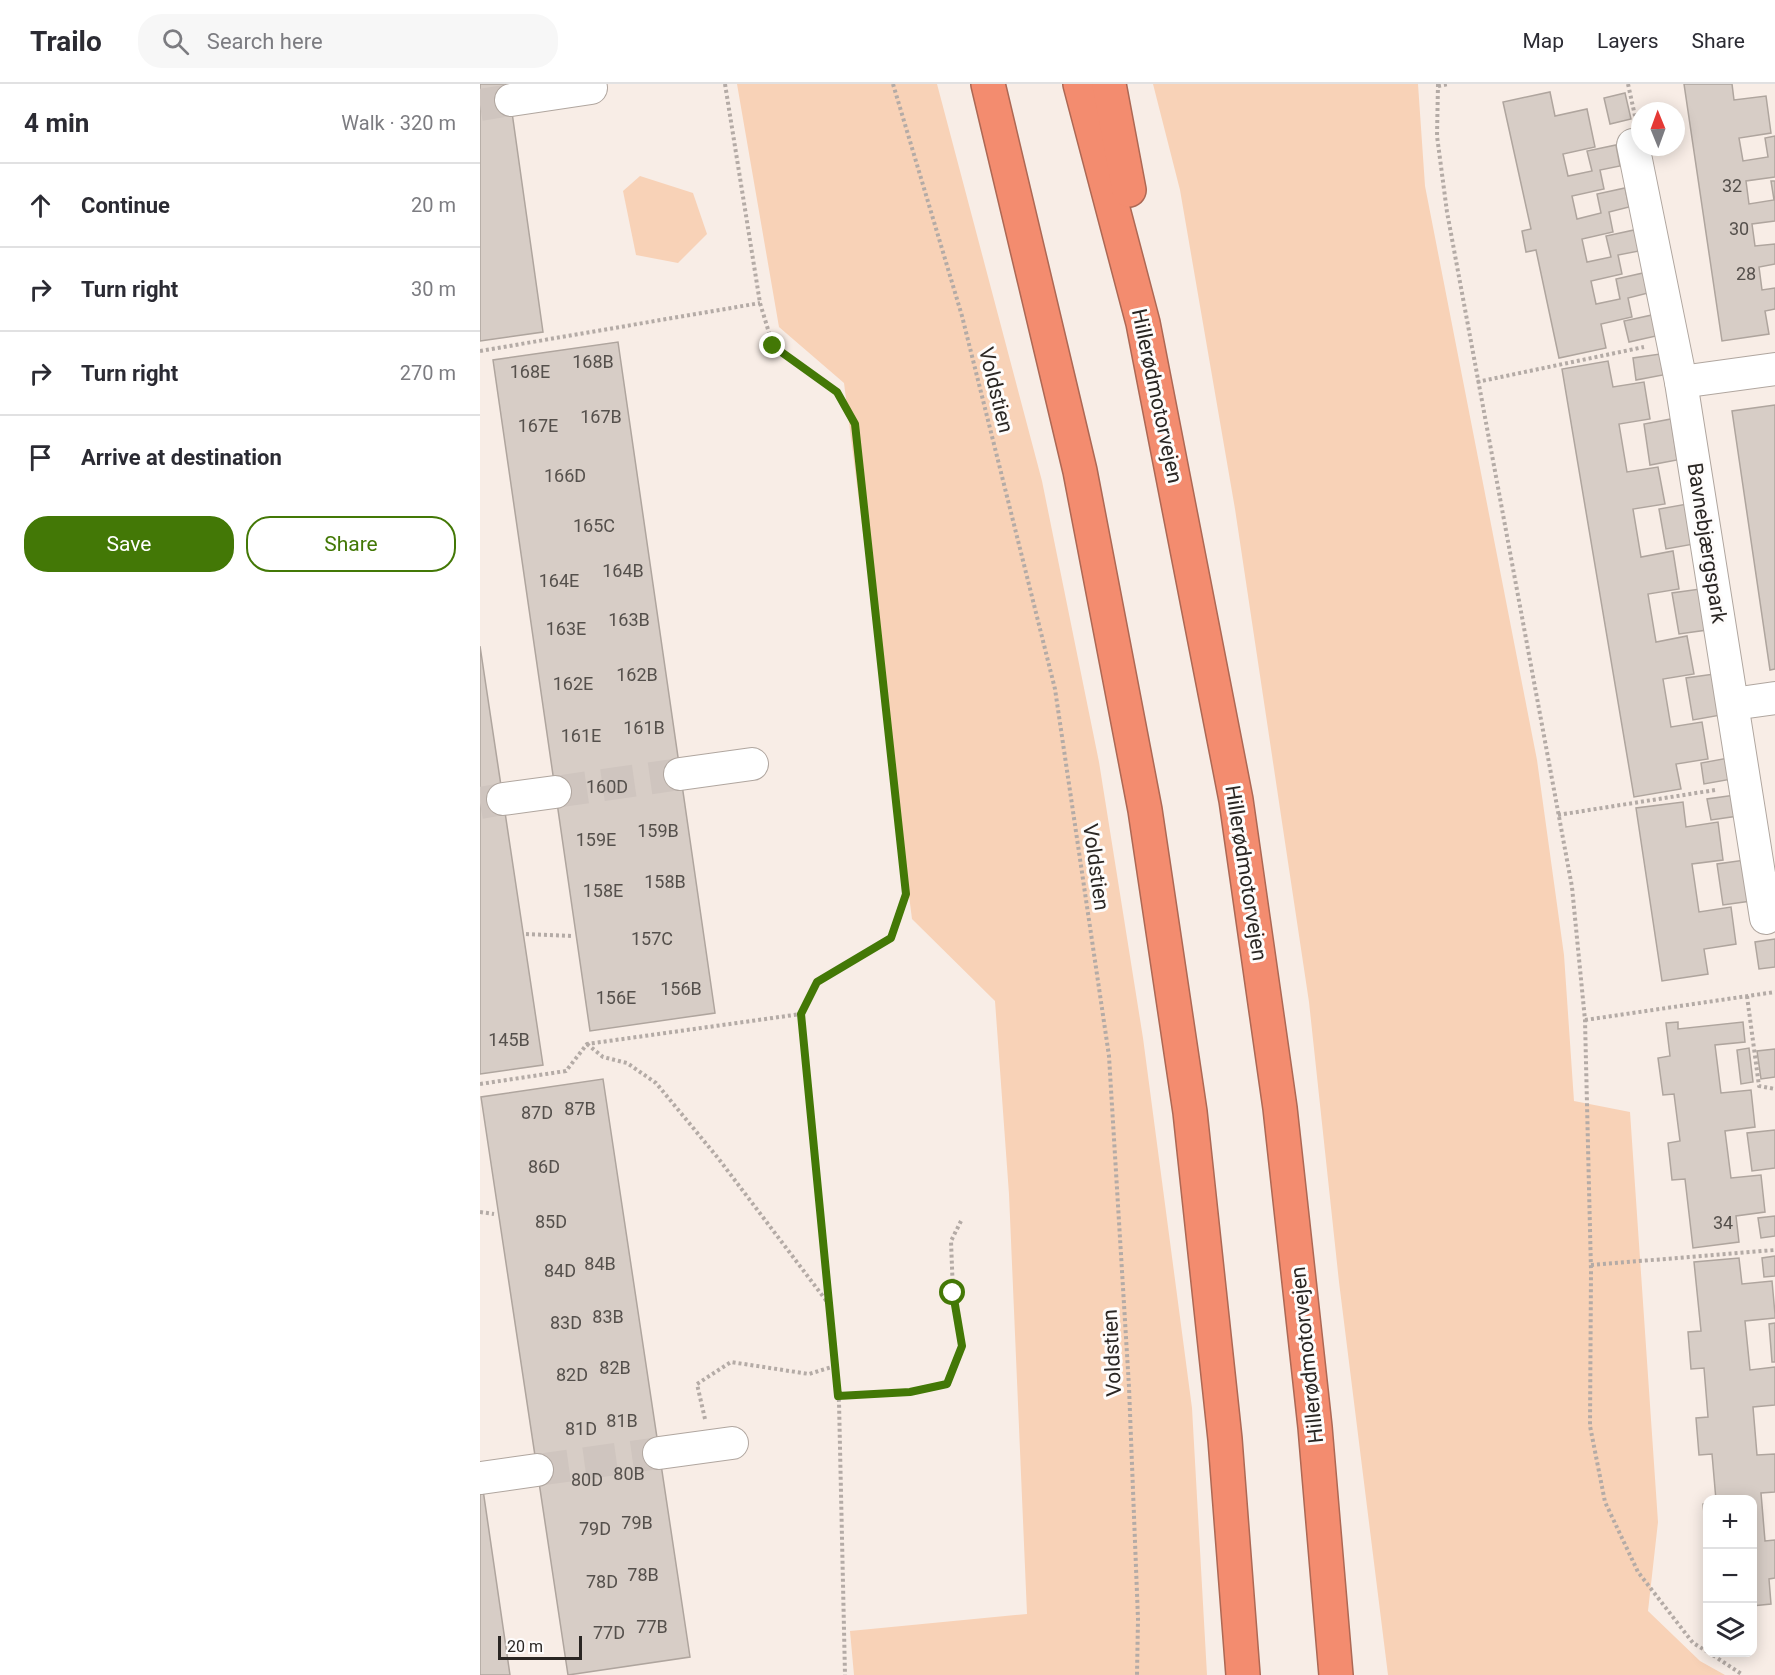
<!DOCTYPE html>
<html lang="en">
<head>
<meta charset="utf-8">
<style>
	body { margin:0; font-family:Roboto,sans-serif; background:#f7f7f7; color:#2b2b33 }
	.controls { position:absolute; right:18px; bottom:18px; display:grid; overflow:hidden; border-radius:12px; box-shadow:0 3px 15px #0003 }
	.controls button { width:54px; height:54px; display:grid; place-items:center; padding:0; border:0; border-bottom:2px solid #e1e1e2; background:#fff; color:#2b2b33; font:30px sans-serif }
	.compass { position:absolute; left:1151px; top:18px; width:54px; height:54px; border-radius:50%; background:#fff; box-shadow:0 3px 15px #0003; rotate:359deg }
	.scale { position:absolute; left:18px; bottom:15px; width:84px; box-sizing:border-box; padding-left:6px; border:3px solid #2a2623; border-top:0; font-size:16px; line-height:21px; white-space:nowrap; color:#2a2623; -webkit-text-stroke:4px #fefcfb; paint-order:stroke }
	.stop { position:absolute; width:18px; height:18px; margin:-14px; border:4px solid #437806; border-radius:50%; background:#fff }
	.stop.end { background:#437806; border-color:#fff; box-shadow:0 2px 6px #0008 }
	.list { margin:0; padding:0; list-style:none }
	h2 { display:flex; justify-content:space-between; align-items:center; height:78px; margin:0; padding:0 24px; font-size:26px }
	h2 small { font-size:20px; font-weight:400; color:#7c7c81 }
	.list li { display:grid; grid-template-columns:39px 1fr auto; gap:18px; align-items:center; box-sizing:border-box; height:84px; padding:0 24px; border-top:2px solid #e1e1e2 }
	.list b { display:block; font-size:22px; white-space:nowrap }
	.list em { font-size:20px; font-style:normal; color:#7c7c81 }
	.actions { display:flex; gap:12px; padding:18px 24px }
	.actions a { flex:1; padding:14px 0; border:2px solid #437806; border-radius:24px; text-align:center; font-size:21px; color:#437806 }
	.actions .main { background:#437806; color:#fff }
	.icon { flex:none; width:33px; height:33px; fill:none; stroke:currentColor; stroke-width:2; stroke-linecap:round; stroke-linejoin:round }
	.map { position:relative; flex:none; width:1295px; height:1591px; overflow:hidden }
	header { display:flex; align-items:center; gap:36px; box-sizing:border-box; height:84px; padding:0 30px; background:#fff; border-bottom:2px solid #e1e1e2 }
	header strong { font-size:28px }
	nav { display:flex; gap:33px; margin-inline-start:auto; font-size:21px }
	.search { width:420px; height:54px; background:#f7f7f7; display:flex; align-items:center; gap:15px; box-sizing:border-box; padding:0 21px; border-radius:24px; color:#7c7c81; font-size:22px }
	main { display:flex }
	aside { flex:1; background:#fff }
	.map>svg:first-child { display:block }
	.green { fill:#f8d2b7 }
	.building { fill:#d7cdc6; stroke:#afa59e; stroke-width:1.5 }
	.lines { fill:none; stroke-linecap:round; stroke-linejoin:round }
	.street-tunnel { stroke:#cfc5bf; stroke-width:32; stroke-dasharray:32 16; stroke-linecap:butt }
	.street-casing { stroke:#b0a69f; stroke-width:34 }
	.highway-casing { stroke:#ad6854; stroke-width:36 }
	.path { stroke:#b4aba6; stroke-width:4; stroke-dasharray:3 3; stroke-linecap:butt }
	.street { stroke:#fff; stroke-width:32 }
	.highway { stroke:#f38c6f; stroke-width:33 }
	.route { stroke:#437806; stroke-width:8 }
	.labels { text-anchor:middle; dominant-baseline:central; stroke-width:6; stroke-linejoin:round; paint-order:stroke }
	.number-label { font-size:18px; fill:#55504c }
	.street-label { font-size:21px; fill:#2a2623; stroke:#fefcfb }
</style>
</head>
<body>
<header>
<strong>Trailo</strong>
<div class="search"><svg class="icon" aria-label="search" viewBox="0 0 24 24"><circle cx="10" cy="10" r="6"/><path d="M15 15l6 6"/></svg>Search here</div>
<nav><a>Map</a><a>Layers</a><a>Share</a></nav>
</header>
<main>
<aside>
<h2>4 min<small>Walk · 320 m</small></h2>
<ul class="list">
<li><svg class="icon" aria-label="ahead" viewBox="0 0 24 24"><path d="M12 20V5M6 11l6-6 6 6"/></svg><div><b>Continue</b></div><em>20 m</em></li>
<li><svg class="icon" aria-label="right" viewBox="0 0 24 24"><path d="M7 20v-9h11M14 6l5 5-5 5"/></svg><div><b>Turn right</b></div><em>30 m</em></li>
<li><svg class="icon" aria-label="right" viewBox="0 0 24 24"><path d="M7 20v-9h11M14 6l5 5-5 5"/></svg><div><b>Turn right</b></div><em>270 m</em></li>
<li><svg class="icon" aria-label="arrive" viewBox="0 0 24 24"><path d="M6 21V4h12l-3 4 3 4H6"/></svg><div><b>Arrive at destination</b></div></li>
</ul>
<div class="actions"><a class="main">Save</a><a>Share</a></div>
</aside>
<div class="map">
<svg width="1295" height="1591" viewBox="0 0 1295 1591">
	<rect width="100%" height="100%" fill="#f8ede6"/>
	<g class="green">
		<polygon points="257,0 457,0 562,397 619,678 663,954 712,1324 727,1591 374,1591 370,1547 547,1530 529,1110 515,917 432,835 364,299 299,243"/>
		<polygon points="673,0 938,0 945,102 1057,676 1084,871 1094,1017 1150,1028 1178,1438 1168,1527 1220,1577 1245,1591 908,1591 859,1198 829,918 755,425 700,106"/>
		<polygon points="160,92 213,109 227,150 198,179 156,171 143,107"/>
	</g>
	<g class="building">
		<polygon points="0,0 28,0 63,248 0,257"/>
		<polygon points="1204,0 1252,0 1254,16 1286,12 1291,49 1259,54 1263,77 1288,73 1285,54 1295,52 1295,93 1266,97 1269,120 1294,116 1291,97 1295,97 1295,137 1272,140 1275,162 1295,160 1295,180 1279,183 1282,206 1295,204 1295,225 1285,227 1289,250 1242,257"/>
		<polygon points="1070,8 1075,32 1107,25 1115,63 1083,70 1088,92 1112,87 1107,67 1136,61 1140,82 1120,86 1124,105 1092,112 1097,135 1121,129 1117,110 1145,104 1149,123 1129,128 1133,148 1102,155 1107,178 1131,173 1126,152 1154,146 1159,167 1138,171 1142,190 1111,197 1116,220 1140,215 1136,195 1163,189 1168,209 1148,214 1152,233 1121,240 1126,264 1079,274 1056,166 1046,168 1042,147 1051,145 1023,18"/>
		<polygon points="1145,9 1151,35 1130,40 1124,14"/>
		<polygon points="1172,231 1176,252 1149,258 1144,237"/>
		<polygon points="138,258 235,929 110,947 13,276"/>
		<polygon points="1180,270 1183,291 1156,296 1153,274"/>
		<polygon points="1128,277 1133,303 1164,298 1170,335 1139,340 1147,388 1178,383 1185,420 1153,425 1161,473 1193,467 1199,505 1168,510 1176,558 1207,552 1214,590 1183,595 1191,643 1222,638 1228,675 1196,680 1201,705 1154,713 1082,285"/>
		<polygon points="1295,321 1295,585 1290,586 1252,327"/>
		<polygon points="1191,335 1197,376 1170,381 1164,340"/>
		<polygon points="1207,420 1214,460 1186,465 1179,425"/>
		<polygon points="1220,505 1227,546 1199,550 1192,509"/>
		<polygon points="0,562 63,981 0,990"/>
		<polygon points="1234,590 1241,631 1213,636 1206,594"/>
		<polygon points="1248,674 1252,695 1224,700 1221,679"/>
		<polygon points="1255,711 1258,732 1231,736 1227,715"/>
		<polygon points="1203,718 1206,743 1238,738 1243,776 1212,780 1219,828 1251,823 1256,860 1224,865 1228,890 1182,897 1156,724"/>
		<polygon points="1265,776 1271,817 1243,821 1237,780"/>
		<polygon points="1295,855 1295,883 1279,885 1275,858"/>
		<polygon points="1198,938 1198,945 1263,938 1265,958 1235,961 1241,1009 1271,1006 1275,1043 1245,1047 1251,1094 1281,1091 1285,1128 1256,1132 1259,1158 1213,1164 1205,1095 1192,1096 1188,1059 1200,1057 1194,1010 1183,1011 1178,974 1190,972 1186,939"/>
		<polygon points="1269,964 1273,998 1261,1000 1257,966"/>
		<polygon points="1295,965 1295,993 1281,995 1277,967"/>
		<polygon points="123,995 210,1573 88,1591 1,1013"/>
		<polygon points="1295,1046 1295,1084 1272,1087 1267,1049"/>
		<polygon points="1295,1132 1295,1152 1281,1154 1278,1134"/>
		<polygon points="1295,1172 1295,1192 1284,1193 1282,1174"/>
		<polygon points="1259,1174 1262,1200 1292,1197 1295,1230 1295,1234 1265,1237 1270,1286 1295,1283 1295,1321 1273,1323 1277,1371 1295,1370 1295,1408 1281,1409 1285,1457 1295,1456 1295,1494 1289,1495 1291,1520 1272,1522 1272,1416 1236,1416 1232,1370 1219,1371 1216,1334 1228,1333 1224,1284 1211,1285 1208,1248 1221,1247 1214,1178"/>
		<polygon points="1295,1239 1295,1278 1292,1278 1289,1240"/>
		<polygon points="0,1385 30,1591 0,1591"/>
		<polygon points="1228,1419 1228,1457 1227,1457 1223,1420"/>
	</g>
	<g class="lines">
		<g class="street-tunnel">
			<polyline points="0,21 31,16"/>
			<polyline points="75,708 200,690"/>
			<polyline points="0,719 23,715"/>
			<polyline points="57,1386 179,1369"/>
		</g>
		<g class="street-casing">
			<g id="street">
				<polyline points="31,16 111,4"/>
				<polyline points="1153,61 1201,298 1286,834"/>
				<polyline points="1201,298 1295,285"/>
				<polyline points="1253,620 1295,614"/>
				<polyline points="200,690 272,680"/>
				<polyline points="23,715 75,708"/>
				<polyline points="179,1369 252,1359"/>
				<polyline points="1,1394 57,1386"/>
			</g>
		</g>
		<g class="highway-casing">
			<g id="highway">
				<polyline points="508,0 600,387 665,726 710,1028 745,1355 763,1591"/>
				<polyline points="600,0 663,239 756,716 800,1024 835,1343 856,1591"/>
				<polyline points="629,0 649,106"/>
			</g>
		</g>
		<g class="path">
			<polyline points="245,0 280,219 293,262 357,308 375,340 426,810 411,854 337,898 321,930 359,1318 365,1591"/>
			<polyline points="413,0 482,232 575,605 629,972 649,1303 658,1535 657,1591"/>
			<polyline points="958,0 957,52 967,128 1092,803 1105,936 1111,1187 1110,1342 1125,1418 1158,1488 1213,1559 1228,1568"/>
			<polyline points="1148,0 1155,32"/>
			<polyline points="958,2 969,0"/>
			<polyline points="0,267 280,219"/>
			<polyline points="997,298 1164,263"/>
			<polyline points="1078,731 1235,706"/>
			<polyline points="46,850 91,852"/>
			<polyline points="1267,912 1279,1002 1295,1005"/>
			<polyline points="1105,936 1295,908"/>
			<polyline points="107,960 123,973 147,979 176,999 238,1074 348,1219"/>
			<polyline points="0,1000 86,987 107,960 321,930"/>
			<polyline points="0,1128 14,1130"/>
			<polyline points="1111,1181 1295,1166"/>
			<polyline points="358,1312 430,1308 467,1300 482,1262 473,1209 471,1157 481,1137"/>
			<polyline points="225,1335 217,1300 251,1278 329,1290 355,1282"/>
			<polyline points="1228,1568 1263,1591"/>
		</g>
		<use href="#street" class="street"/>
		<use href="#highway" class="highway"/>
	</g>
	<g class="lines">
		<polyline class="route" points="293,262 357,308 375,340 426,810 411,854 337,898 321,930 358,1312 430,1308 467,1300 482,1262 473,1209"/>
	</g>
	<g class="labels">
		<g class="number-label">
			<text x="1252" y="101">32</text>
			<text x="1259" y="144">30</text>
			<text x="1266" y="189">28</text>
			<text x="113" y="277">168B</text>
			<text x="50" y="287">168E</text>
			<text x="121" y="332">167B</text>
			<text x="58" y="341">167E</text>
			<text x="85" y="391">166D</text>
			<text x="114" y="441">165C</text>
			<text x="143" y="486">164B</text>
			<text x="79" y="496">164E</text>
			<text x="149" y="535">163B</text>
			<text x="86" y="544">163E</text>
			<text x="157" y="590">162B</text>
			<text x="93" y="599">162E</text>
			<text x="164" y="643">161B</text>
			<text x="101" y="651">161E</text>
			<text x="127" y="702">160D</text>
			<text x="178" y="746">159B</text>
			<text x="116" y="755">159E</text>
			<text x="185" y="797">158B</text>
			<text x="123" y="806">158E</text>
			<text x="172" y="854">157C</text>
			<text x="201" y="904">156B</text>
			<text x="136" y="913">156E</text>
			<text x="29" y="955">145B</text>
			<text x="100" y="1024">87B</text>
			<text x="57" y="1028">87D</text>
			<text x="64" y="1082">86D</text>
			<text x="71" y="1137">85D</text>
			<text x="1243" y="1138">34</text>
			<text x="120" y="1179">84B</text>
			<text x="80" y="1186">84D</text>
			<text x="128" y="1232">83B</text>
			<text x="86" y="1238">83D</text>
			<text x="135" y="1283">82B</text>
			<text x="92" y="1290">82D</text>
			<text x="142" y="1336">81B</text>
			<text x="101" y="1344">81D</text>
			<text x="149" y="1389">80B</text>
			<text x="107" y="1395">80D</text>
			<text x="157" y="1438">79B</text>
			<text x="115" y="1444">79D</text>
			<text x="163" y="1490">78B</text>
			<text x="122" y="1497">78D</text>
			<text x="172" y="1542">77B</text>
			<text x="129" y="1548">77D</text>
		</g>
		<g class="street-label">
			<text transform="translate(516 306) rotate(76)">Voldstien</text>
			<text transform="translate(677 312) rotate(78)">Hillerødmotorvejen</text>
			<text transform="translate(1227 459) rotate(81)">Bavnebjærgspark</text>
			<text transform="translate(616 783) rotate(82)">Voldstien</text>
			<text transform="translate(766 789) rotate(81)">Hillerødmotorvejen</text>
			<text transform="translate(632 1269) rotate(-93)">Voldstien</text>
			<text transform="translate(827 1271) rotate(-96)">Hillerødmotorvejen</text>
		</g>
	</g>
</svg>
<div class="controls">
<button>+</button>
<button>−</button>
<button><svg class="icon" aria-label="layers" viewBox="0 0 24 24"><path d="M12 4l9 5-9 5-9-5zM3 14l9 5 9-5"/></svg></button>
</div>
<svg class="compass" viewBox="-18 -18 36 36"><path d="M0-13l5 13h-10z" fill="#e53935"/><path d="M0 13l5-13h-10z" fill="#7c7c81"/></svg>
<div class="scale">20 m</div>
<div class="stop" style="left:473px;top:1209px"></div>
<div class="stop end" style="left:293px;top:262px"></div>
</div>
</main>
</body>
</html>
